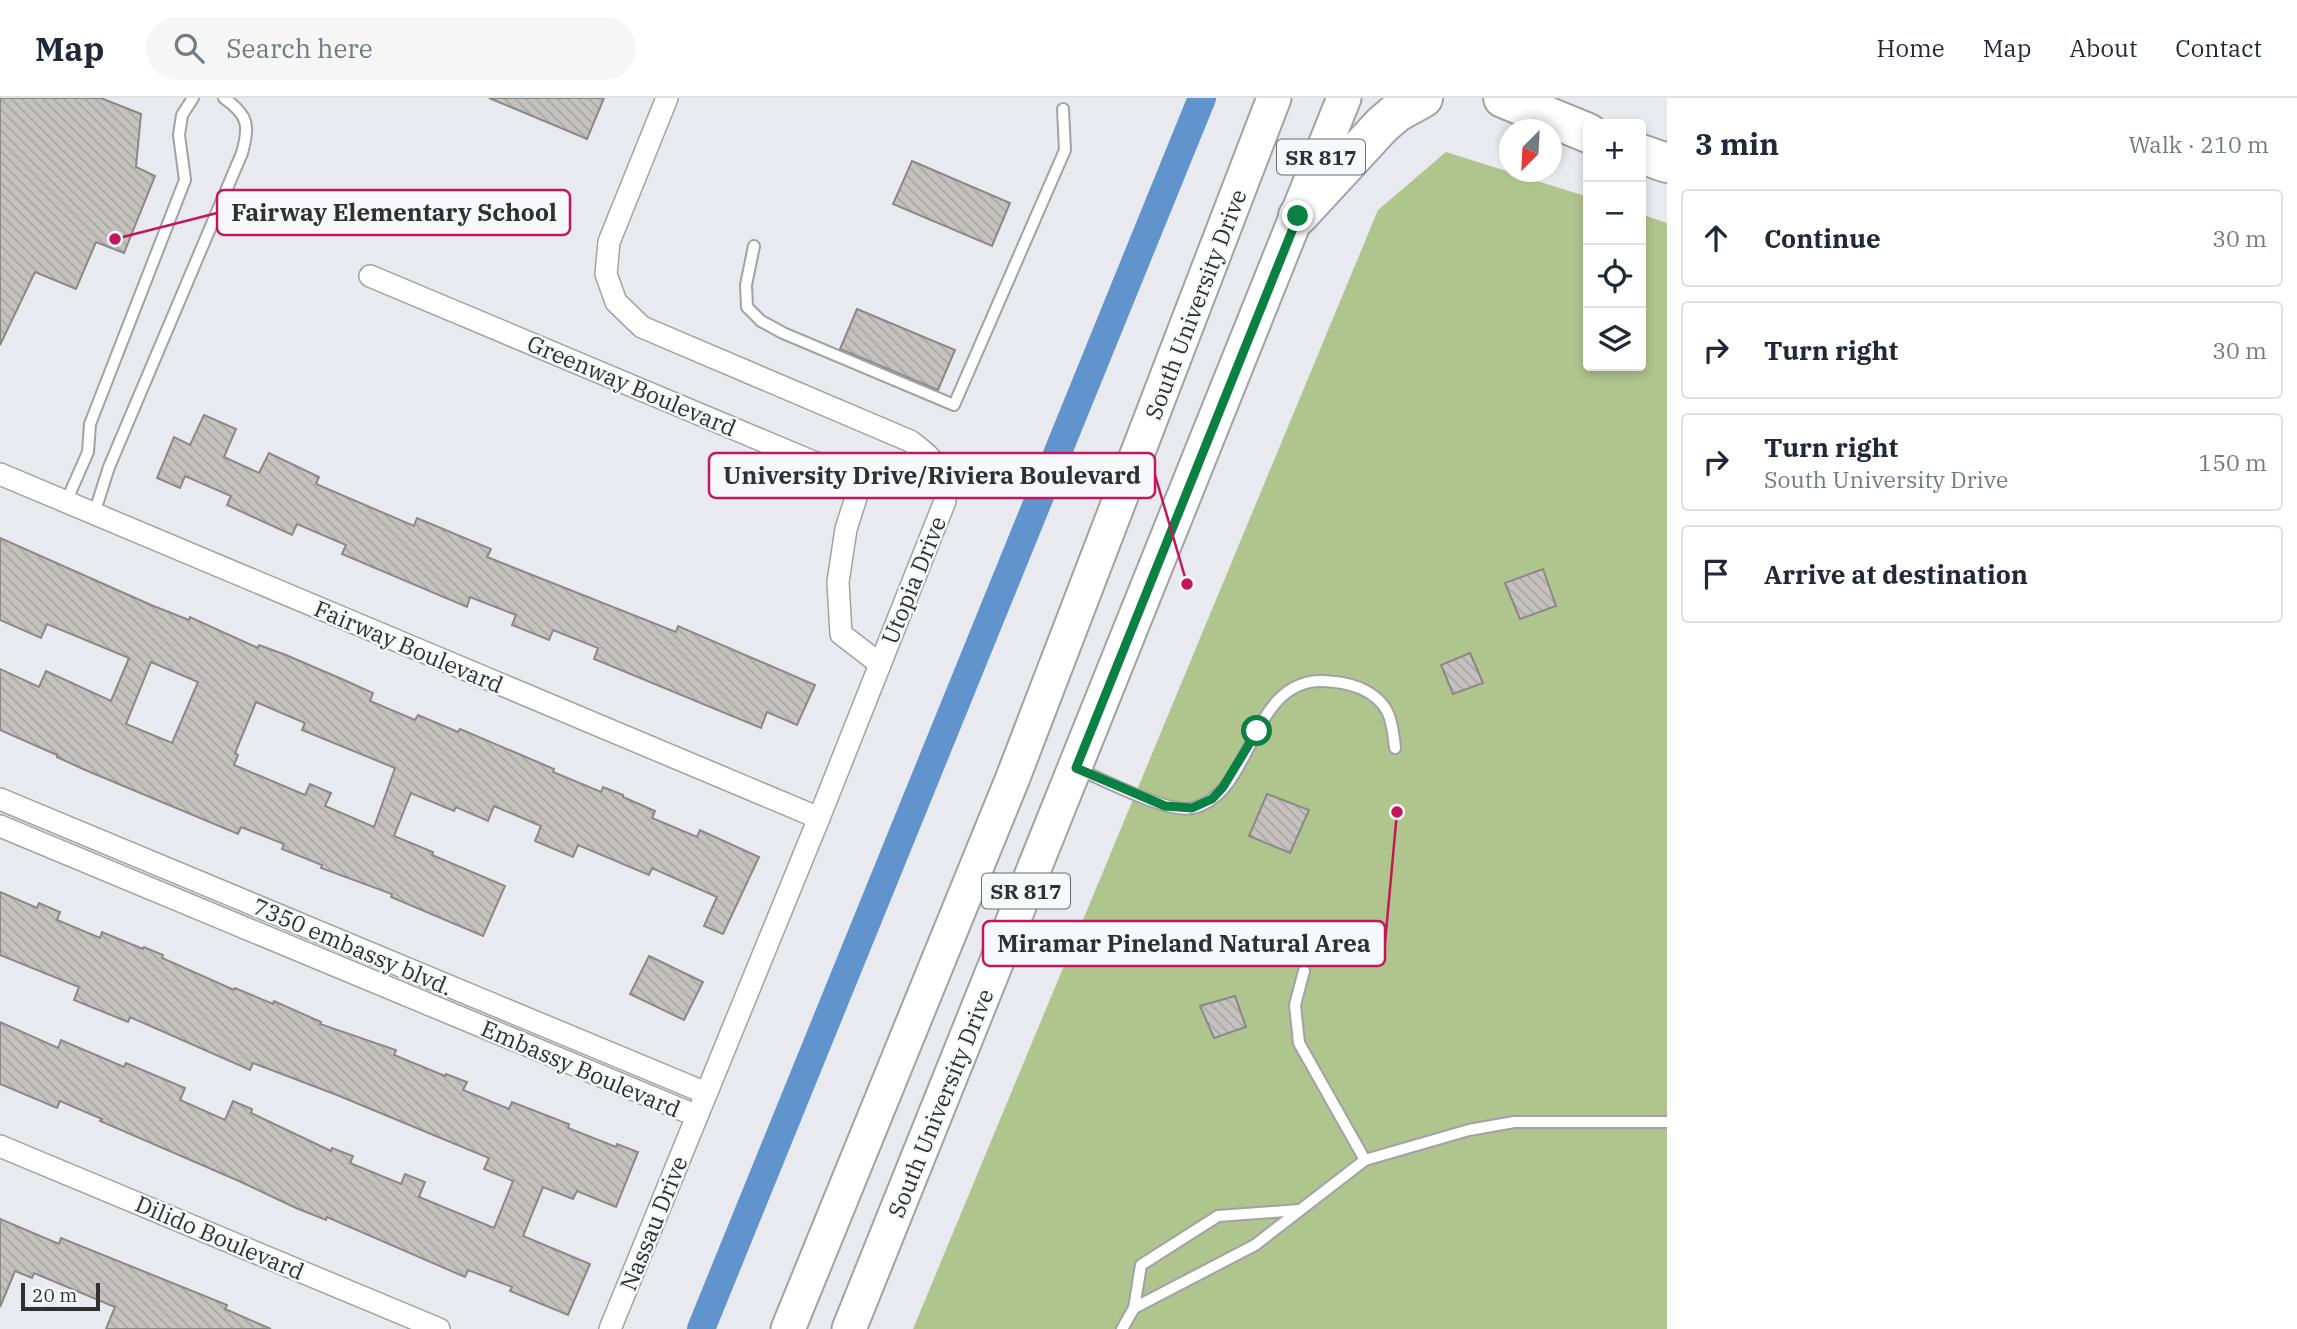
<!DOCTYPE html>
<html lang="en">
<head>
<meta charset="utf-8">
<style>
	body { margin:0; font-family:"IBM Plex Serif",serif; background:#f6f6f7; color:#1f2937 }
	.controls { position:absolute; right:21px; top:21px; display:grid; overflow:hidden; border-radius:7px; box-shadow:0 4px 10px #0003 }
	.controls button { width:63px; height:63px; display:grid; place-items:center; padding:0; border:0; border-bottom:2px solid #e0e1e3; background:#fff; color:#1f2937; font:35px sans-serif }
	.compass { position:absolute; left:1499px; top:21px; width:63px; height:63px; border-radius:50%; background:#fff; box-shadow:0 4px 10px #0003; rotate:204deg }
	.scale { position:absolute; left:21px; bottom:18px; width:79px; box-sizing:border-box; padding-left:7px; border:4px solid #303032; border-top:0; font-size:19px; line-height:24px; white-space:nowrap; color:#303032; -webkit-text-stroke:5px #f7f8fc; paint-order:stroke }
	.stop { position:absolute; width:21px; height:21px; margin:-16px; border:5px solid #0b8043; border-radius:50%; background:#fff }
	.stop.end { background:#0b8043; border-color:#fff; box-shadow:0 2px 7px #0008 }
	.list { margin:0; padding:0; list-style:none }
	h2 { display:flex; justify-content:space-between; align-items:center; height:91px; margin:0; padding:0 28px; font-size:30px }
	h2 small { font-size:23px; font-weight:400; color:#747a83 }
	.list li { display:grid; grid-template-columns:46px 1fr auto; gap:21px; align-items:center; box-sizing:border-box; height:98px; margin:0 14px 14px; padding:0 14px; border:2px solid #e0e1e3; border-radius:7px }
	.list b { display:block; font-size:26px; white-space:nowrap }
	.list p { margin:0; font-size:23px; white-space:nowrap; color:#747a83 }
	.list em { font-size:23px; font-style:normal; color:#747a83 }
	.icon { flex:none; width:38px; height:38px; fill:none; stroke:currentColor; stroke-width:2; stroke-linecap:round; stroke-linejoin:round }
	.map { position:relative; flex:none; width:1667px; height:1231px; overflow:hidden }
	header { display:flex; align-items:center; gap:42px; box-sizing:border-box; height:98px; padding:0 35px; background:#fff; border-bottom:2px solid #e0e1e3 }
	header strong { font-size:33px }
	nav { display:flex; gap:38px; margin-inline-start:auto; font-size:24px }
	.search { width:490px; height:63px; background:#f6f6f7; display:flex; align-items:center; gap:18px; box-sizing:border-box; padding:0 24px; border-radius:38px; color:#747a83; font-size:26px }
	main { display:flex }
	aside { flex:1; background:#fff }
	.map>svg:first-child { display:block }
	.park { fill:#b0c48d }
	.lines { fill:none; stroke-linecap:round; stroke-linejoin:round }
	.canal { stroke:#6193cc; stroke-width:28 }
	.building { fill:url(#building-back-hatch); stroke:#8b8986; stroke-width:2; fill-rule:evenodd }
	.service-casing { stroke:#a1a2a6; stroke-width:14 }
	.minor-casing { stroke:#a1a2a6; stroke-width:24 }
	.primary-casing { stroke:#a1a2a6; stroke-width:37 }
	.motorway-casing { stroke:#a1a2a6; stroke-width:42 }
	.service { stroke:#fff; stroke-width:10 }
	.minor { stroke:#fff; stroke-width:21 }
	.primary { stroke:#fff; stroke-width:33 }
	.motorway { stroke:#fff; stroke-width:38 }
	.route { stroke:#0b8043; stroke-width:9 }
	.labels { text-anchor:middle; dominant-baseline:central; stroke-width:5; stroke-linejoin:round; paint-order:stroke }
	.shield { fill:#f7f8fc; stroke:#6c6c6f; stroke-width:2 }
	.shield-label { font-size:21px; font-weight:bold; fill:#303032 }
	.street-label { font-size:23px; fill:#303032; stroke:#f7f8fc }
	.leader { fill:none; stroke:#c2185b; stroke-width:2.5 }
	.callout-dot { fill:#c2185b; stroke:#f7f8fc; stroke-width:2.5 }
	.callout { fill:#f7f8fc; stroke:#c2185b; stroke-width:2.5 }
	.callout-label { font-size:24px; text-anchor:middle; font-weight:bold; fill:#303032 }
</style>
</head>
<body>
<header>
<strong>Map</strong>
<div class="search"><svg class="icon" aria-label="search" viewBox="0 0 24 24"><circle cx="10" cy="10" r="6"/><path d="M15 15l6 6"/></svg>Search here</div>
<nav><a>Home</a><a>Map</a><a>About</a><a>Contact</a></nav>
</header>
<main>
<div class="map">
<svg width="1667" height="1231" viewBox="0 0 1667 1231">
	<defs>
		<pattern id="building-back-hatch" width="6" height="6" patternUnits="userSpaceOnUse" patternTransform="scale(1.75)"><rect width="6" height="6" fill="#c4c1be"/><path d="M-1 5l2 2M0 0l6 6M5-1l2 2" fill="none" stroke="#a9a6a4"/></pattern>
	</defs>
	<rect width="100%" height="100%" fill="#e9eaef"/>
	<polygon class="park" points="1446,54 1588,99 1588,268 1641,268 1641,116 1667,125 1667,1231 913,1231 1378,112"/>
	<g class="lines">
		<polyline class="canal" points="701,1231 1202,0"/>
	</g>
	<g class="building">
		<polygon points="0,0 101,0 141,16 136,69 155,78 124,155 96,144 76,191 35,174 0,247"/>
		<polygon points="489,0 604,0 587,41"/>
		<polygon points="912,63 1010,105 992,148 893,106"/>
		<polygon points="857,211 955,252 938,292 840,251"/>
		<polygon points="204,317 236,331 224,359 259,375 269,355 319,379 316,386 414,428 417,420 491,451 487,459 676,534 678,528 815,587 797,627 767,614 761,630 594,561 598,550 553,532 549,542 512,527 516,517 470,499 467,509 342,456 346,447 297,426 292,437 227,407 231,398 185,378 180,390 157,380 174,339 190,347"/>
		<path d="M0,440L151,507L189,522L190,519L258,550L259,547L286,557L344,582L373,595L370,603L415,622L418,617L458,634L460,631L554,671L553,674L601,694L603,689L623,697V699L655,713L652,720L697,739L700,732L759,759L723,836L704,828L717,799L652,770L649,777L578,747L573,759L535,743L541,728L494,708L488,723L456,709L454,713L411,695L394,738L433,754L432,757L505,788L483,838L391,799L392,796L321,770L322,767L282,751L284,746L241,729L238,736L83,671L57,659V657L0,632V571L39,589L46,573L111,603L129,560L47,526L41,540L0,522ZM151,564L198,584L172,645L126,626ZM256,604L305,625L302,632L395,670L374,729L325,708L331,695L310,686L305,697L234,667L238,657L235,655Z"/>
		<polygon points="1543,471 1556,508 1520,521 1505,485"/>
		<polygon points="1470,555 1483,585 1453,596 1441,567"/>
		<polygon points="1267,696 1309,712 1290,755 1249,738"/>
		<polygon points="0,794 37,810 39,805 60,814 57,822 100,840 102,834 143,851 144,849 163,857 162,860 234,892 235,890 273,906 274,903 321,924 320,926 396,952 394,957 445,978 446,976 467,984 463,992 509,1011 512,1004 569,1026 568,1030 616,1049 617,1046 638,1054 616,1109 577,1093 573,1101 543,1089 523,1138 590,1166 568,1217 510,1193 512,1189 468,1172 465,1179 327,1119 326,1122 296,1110 239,1083 100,1023 102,1021 60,1003 57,1010 0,986 0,924 58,950 61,942 124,969 126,965 185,990 180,1002 225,1022 233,1003 252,1011 251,1015 331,1053 332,1050 353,1058 350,1065 401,1086 405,1076 425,1084 419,1099 494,1130 513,1083 484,1071 489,1060 337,997 253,965 250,972 130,919 128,924 74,902 79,889 0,857"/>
		<polygon points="649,858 703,884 684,922 630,896"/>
		<polygon points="1235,898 1246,929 1214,940 1200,908"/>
		<polygon points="0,1121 59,1146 61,1140 227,1207 225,1211 271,1231 106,1231 115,1209 34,1175 32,1180 15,1173 0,1209"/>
	</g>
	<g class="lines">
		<g class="service-casing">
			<g id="service">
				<polyline points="754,148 746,187 747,209 761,223 783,235 954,307 1065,52 1063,11"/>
				<polyline points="66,404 88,354 90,326 185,82 179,37 182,17 193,0"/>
				<path d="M94,416L109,369L242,55C250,27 248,17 224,0"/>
				<path d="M1078,671C1104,682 1168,716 1193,710C1255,695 1249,580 1324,583C1338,584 1347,585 1360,590C1389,603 1392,620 1395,650"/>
				<polyline points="1304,873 1295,907 1299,945 1365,1062"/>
				<polyline points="1134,1210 1255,1147 1365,1062 1469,1032 1514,1024 1667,1024"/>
				<polyline points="1122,1231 1134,1210 1141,1167 1218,1118 1299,1112"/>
			</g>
		</g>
		<g class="minor-casing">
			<g id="minor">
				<polyline points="370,178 861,384 846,431 838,484 841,536 880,566"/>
				<polyline points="0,376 819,720"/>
				<polyline points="0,701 706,995"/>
				<polyline points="0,728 697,1018"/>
				<polyline points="0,1048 439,1231"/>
				<path d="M610,1231L819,720L945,403C942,370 937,363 910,343L642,229L616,204L606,176L609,144L667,0"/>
			</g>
		</g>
		<g class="primary-casing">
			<g id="primary">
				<polyline points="788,1231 1012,682 1274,0"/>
				<polyline points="849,1231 1344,0"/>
			</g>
		</g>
		<g class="motorway-casing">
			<g id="motorway">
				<polyline points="1503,0 1588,35"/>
				<polyline points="1641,56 1667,65"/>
				<polyline points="1298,118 1382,27 1396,15 1423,0"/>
			</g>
		</g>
		<use href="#service" class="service"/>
		<use href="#minor" class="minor"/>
		<use href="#primary" class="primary"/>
		<use href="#motorway" class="motorway"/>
	</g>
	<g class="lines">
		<polyline class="route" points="1257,633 1223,689 1212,701 1192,710 1165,708 1076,670 1298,118"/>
	</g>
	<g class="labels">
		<g class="shield">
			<rect x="1277" y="41.5" width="88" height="35" rx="5"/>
			<rect x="982" y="775.5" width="88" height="35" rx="5"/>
		</g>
		<g class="shield-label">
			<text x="1321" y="59">SR 817</text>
			<text x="1026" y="793">SR 817</text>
		</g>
		<g class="street-label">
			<text transform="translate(1195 206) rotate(-69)">South University Drive</text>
			<text transform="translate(632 287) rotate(23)">Greenway Boulevard</text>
			<text transform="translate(913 482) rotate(-68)">Utopia Drive</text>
			<text transform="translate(409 548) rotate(23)">Fairway Boulevard</text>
			<text transform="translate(353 848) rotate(23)">7350 embassy blvd.</text>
			<text transform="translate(581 970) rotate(23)">Embassy Boulevard</text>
			<text transform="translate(940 1005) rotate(-68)">South University Drive</text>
			<text transform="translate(653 1125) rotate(-68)">Nassau Drive</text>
			<text transform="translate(220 1139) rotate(23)">Dilido Boulevard</text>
		</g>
	</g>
	<path class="leader" d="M115 141L217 115M1187 486L1155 377M1397 714L1385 845"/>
	<g class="callout-dot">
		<circle cx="115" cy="141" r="7"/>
		<circle cx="1187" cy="486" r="7"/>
		<circle cx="1397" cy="714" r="7"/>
	</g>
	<g class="callout">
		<rect x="217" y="92" width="353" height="45" rx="7"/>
		<rect x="709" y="355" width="446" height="45" rx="7"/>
		<rect x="983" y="823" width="402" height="45" rx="7"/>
	</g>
	<g class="callout-label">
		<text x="394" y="123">Fairway Elementary School</text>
		<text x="932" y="386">University Drive/Riviera Boulevard</text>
		<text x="1184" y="854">Miramar Pineland Natural Area</text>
	</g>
</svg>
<div class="controls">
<button>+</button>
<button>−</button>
<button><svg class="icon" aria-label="locate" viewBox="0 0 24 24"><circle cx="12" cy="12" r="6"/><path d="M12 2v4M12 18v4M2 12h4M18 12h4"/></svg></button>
<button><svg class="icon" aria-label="layers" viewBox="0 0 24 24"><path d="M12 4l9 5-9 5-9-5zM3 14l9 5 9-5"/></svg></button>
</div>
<svg class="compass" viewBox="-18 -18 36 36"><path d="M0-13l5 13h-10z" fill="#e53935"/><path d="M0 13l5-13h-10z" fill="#747a83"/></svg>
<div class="scale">20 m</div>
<div class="stop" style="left:1257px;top:633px"></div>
<div class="stop end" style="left:1298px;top:118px"></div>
</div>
<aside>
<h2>3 min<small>Walk · 210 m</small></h2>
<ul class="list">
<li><svg class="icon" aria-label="ahead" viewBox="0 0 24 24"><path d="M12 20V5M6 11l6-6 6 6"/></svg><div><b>Continue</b></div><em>30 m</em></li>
<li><svg class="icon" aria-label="right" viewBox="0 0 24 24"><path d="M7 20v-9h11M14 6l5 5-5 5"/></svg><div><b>Turn right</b></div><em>30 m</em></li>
<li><svg class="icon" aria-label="right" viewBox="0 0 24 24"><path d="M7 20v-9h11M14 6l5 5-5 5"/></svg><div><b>Turn right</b><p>South University Drive</p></div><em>150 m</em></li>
<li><svg class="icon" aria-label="arrive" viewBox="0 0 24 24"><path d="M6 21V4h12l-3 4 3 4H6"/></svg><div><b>Arrive at destination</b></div></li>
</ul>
</aside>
</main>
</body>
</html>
